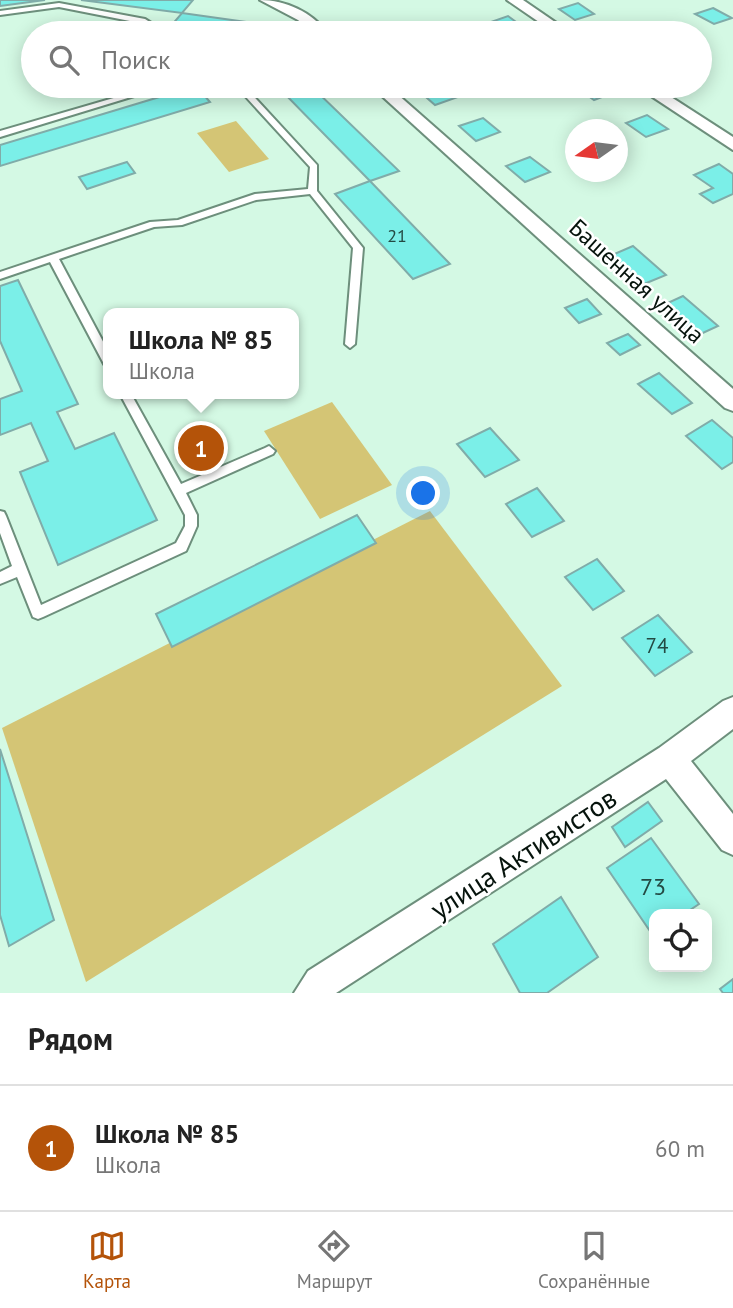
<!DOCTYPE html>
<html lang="ru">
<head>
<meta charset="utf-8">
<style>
	body { margin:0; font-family:"PT Sans",sans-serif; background:#f6f6f6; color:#222 }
	.controls { position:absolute; right:21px; bottom:21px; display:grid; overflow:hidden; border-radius:14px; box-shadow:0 4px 18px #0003 }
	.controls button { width:63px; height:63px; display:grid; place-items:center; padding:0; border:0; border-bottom:2px solid #e0e0e0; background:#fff; color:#222; font:35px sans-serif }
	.compass { position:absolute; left:565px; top:119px; width:63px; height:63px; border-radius:50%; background:#fff; box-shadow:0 4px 18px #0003; rotate:256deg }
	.you { position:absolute; left:424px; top:494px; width:24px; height:24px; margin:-18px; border:5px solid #fff; border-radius:50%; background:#1a73e8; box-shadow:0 0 0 10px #1a73e833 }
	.badge { display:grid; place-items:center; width:46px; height:46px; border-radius:50%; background:#b45309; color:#fff; font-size:23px; font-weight:700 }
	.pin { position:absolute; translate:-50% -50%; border:4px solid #fff; box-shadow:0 2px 7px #0006 }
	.popup { position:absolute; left:103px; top:308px; width:196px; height:91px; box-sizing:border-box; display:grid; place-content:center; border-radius:14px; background:#fff; filter:drop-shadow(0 2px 5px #0005); font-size:23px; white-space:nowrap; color:#767676 }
	.popup b { font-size:26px; color:#222 }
	.popup::after { content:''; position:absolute; left:50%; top:100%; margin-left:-14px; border:14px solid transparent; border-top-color:#fff }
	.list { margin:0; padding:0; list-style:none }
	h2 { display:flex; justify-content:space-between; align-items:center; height:91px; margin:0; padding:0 28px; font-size:30px }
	h2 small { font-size:23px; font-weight:400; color:#767676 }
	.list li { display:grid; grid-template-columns:46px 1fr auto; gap:21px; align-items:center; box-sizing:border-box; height:126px; padding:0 28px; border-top:2px solid #e0e0e0 }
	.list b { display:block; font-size:26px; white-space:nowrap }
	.list p { margin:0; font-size:23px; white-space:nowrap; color:#767676 }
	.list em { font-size:23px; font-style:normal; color:#767676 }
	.icon { flex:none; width:38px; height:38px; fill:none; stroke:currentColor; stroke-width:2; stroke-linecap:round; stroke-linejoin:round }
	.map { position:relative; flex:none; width:733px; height:993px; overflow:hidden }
	.search { position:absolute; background:#fff; box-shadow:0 4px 18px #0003; left:21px; right:21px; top:21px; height:77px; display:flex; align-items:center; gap:18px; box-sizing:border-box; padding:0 24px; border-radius:38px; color:#767676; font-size:26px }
	.sheet { height:217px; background:#fff }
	nav { display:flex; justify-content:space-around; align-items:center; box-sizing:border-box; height:98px; border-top:2px solid #e0e0e0; background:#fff; font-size:19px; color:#767676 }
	nav a { display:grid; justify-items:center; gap:4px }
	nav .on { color:#b45309 }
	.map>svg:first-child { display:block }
	.green { fill:#d4c575 }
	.building { fill:#7befe8; stroke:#80aca9; stroke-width:2 }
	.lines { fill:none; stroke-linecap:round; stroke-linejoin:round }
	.service-casing { stroke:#6d8f7c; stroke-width:4 }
	.minor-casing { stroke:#6d8f7c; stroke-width:4 }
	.service { fill:#fff; fill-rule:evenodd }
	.minor { fill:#fff; fill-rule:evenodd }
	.labels { text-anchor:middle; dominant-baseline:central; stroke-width:5; stroke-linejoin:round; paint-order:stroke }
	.far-number-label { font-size:18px; fill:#234a43 }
	.number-label { font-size:21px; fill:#234a43 }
	.street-label { font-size:24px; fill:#06130c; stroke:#fff }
	.near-number-label { font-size:24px; fill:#234a43 }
	.near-street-label { font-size:28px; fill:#06130c; stroke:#fff }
</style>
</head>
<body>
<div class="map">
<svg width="733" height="993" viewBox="0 0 733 993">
	<rect width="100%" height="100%" fill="#d4f9e4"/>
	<g class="green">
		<polygon points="236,121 269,159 229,172 197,133"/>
		<polygon points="332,402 392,485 320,519 264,431"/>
		<polygon points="430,511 562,686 86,982 2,728"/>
	</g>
	<g class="building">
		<polygon points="0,0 45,0 0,6"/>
		<polygon points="81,0 193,0 182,13"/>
		<polygon points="578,3 594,14 575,20 559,9"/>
		<polygon points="713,8 732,18 714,24 695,14"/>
		<polygon points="182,13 246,22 258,33 213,33 170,27"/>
		<polygon points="508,16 523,27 503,33 488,23"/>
		<polygon points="72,22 90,24 81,33 61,33"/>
		<polygon points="372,23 385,33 355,33 351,30"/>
		<polygon points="196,86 210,102 0,166 0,145"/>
		<polygon points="277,86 311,86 399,171 370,181"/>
		<polygon points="436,86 445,86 458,97 435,105 419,91"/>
		<polygon points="607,86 615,92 594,100 576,87"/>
		<polygon points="647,115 668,129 646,137 626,123"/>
		<polygon points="483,118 500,132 476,141 459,126"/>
		<polygon points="530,157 550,172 525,182 506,166"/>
		<polygon points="127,162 135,173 87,189 79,177"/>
		<polygon points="719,164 733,174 733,194 713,203 700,194 713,188 694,175"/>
		<polygon points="370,181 450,264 413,279 335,194"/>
		<polygon points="633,246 666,275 644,284 612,255"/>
		<polygon points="18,280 78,404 57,412 75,449 114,433 157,520 58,565 20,472 48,461 31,423 0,435 0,399 22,391 0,341 0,286"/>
		<polygon points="683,296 718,326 694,337 659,307"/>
		<polygon points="587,299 601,314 579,323 565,308"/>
		<polygon points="628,334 640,345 620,355 607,343"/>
		<polygon points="659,373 692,403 672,414 638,384"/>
		<polygon points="712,420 733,438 733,462 722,469 686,436"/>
		<polygon points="490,428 519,460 485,477 457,444"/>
		<polygon points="537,488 564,521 532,537 506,504"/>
		<polygon points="357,515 376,543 172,647 156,614"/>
		<polygon points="597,559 624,591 593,610 565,577"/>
		<polygon points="658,615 692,652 655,676 622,638"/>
		<polygon points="0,749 54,920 9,946 0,915"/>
		<polygon points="648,802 662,821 625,847 612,827"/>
		<polygon points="651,838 699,904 684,914 654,914 654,937 607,868"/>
		<polygon points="561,897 598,957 547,993 520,993 493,944"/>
		<polygon points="733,979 733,993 723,993 720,989"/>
	</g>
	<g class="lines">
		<g class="service-casing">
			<g id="service">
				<polygon points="59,3 145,19 167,33 158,33 140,23 59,7 0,15 0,11"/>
				<polygon points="155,86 167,86 0,137 0,131"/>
				<polygon points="236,86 244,86 317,165 317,191 363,248 355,344 350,348 345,344 353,248 310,194 256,200 182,225 154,227 59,259 108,351 108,365 104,364 50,262 0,279 0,272 150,222 178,220 255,194 308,189 310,167"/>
				<polygon points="120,394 131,394 181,484 265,448 269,446 275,451 273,454 186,493 197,515 197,526 186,551 43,617 38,619 33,617 17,577 0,584 0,572 12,566 0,533 0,511 4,512 6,516 41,605 176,543 185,526 185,515"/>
			</g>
		</g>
		<g class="minor-casing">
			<g id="minor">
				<path d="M260,0C286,0 311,12 328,33H313L298,20Z"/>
				<polygon points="507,0 523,0 571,33 555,33"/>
				<polygon points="371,86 388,86 733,389 733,411 725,408"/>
				<polygon points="636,86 654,86 733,137 733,150"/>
				<polygon points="733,697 733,729 691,761 733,814 733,855 722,850 666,779 336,993 294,993 308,971 659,748 723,701"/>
			</g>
		</g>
		<use href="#service" class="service"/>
		<use href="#minor" class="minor"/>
	</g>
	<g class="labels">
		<g class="far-number-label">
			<text x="397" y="235">21</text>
		</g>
		<g class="number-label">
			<text x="657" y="645">74</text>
		</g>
		<g class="street-label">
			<text transform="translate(637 281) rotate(42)">Башенная улица</text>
		</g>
		<g class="near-number-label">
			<text x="653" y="886">73</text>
		</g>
		<g class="near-street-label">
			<text transform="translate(523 853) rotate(-33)">улица Активистов</text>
		</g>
	</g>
</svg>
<div class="controls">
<button><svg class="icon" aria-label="locate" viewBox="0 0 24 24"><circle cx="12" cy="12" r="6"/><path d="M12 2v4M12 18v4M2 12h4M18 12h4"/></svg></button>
</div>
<svg class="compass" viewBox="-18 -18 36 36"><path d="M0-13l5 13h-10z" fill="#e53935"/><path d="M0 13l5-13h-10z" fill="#767676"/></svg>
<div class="you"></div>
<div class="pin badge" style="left:201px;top:448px">1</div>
<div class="popup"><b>Школа № 85</b>Школа</div>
<div class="search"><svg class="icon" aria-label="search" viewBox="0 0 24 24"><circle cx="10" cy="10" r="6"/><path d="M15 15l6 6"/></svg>Поиск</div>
</div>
<section class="sheet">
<h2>Рядом<small></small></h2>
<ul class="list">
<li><span class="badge">1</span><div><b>Школа № 85</b><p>Школа</p></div><em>60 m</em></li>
</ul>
</section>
<nav>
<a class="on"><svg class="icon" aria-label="map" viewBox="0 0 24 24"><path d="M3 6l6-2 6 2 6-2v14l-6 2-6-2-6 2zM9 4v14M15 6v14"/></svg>Карта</a>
<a><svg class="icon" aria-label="directions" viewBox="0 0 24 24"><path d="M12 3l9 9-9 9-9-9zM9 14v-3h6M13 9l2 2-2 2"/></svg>Маршрут</a>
<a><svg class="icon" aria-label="saved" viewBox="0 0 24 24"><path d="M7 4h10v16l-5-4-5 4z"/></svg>Сохранённые</a>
</nav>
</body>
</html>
